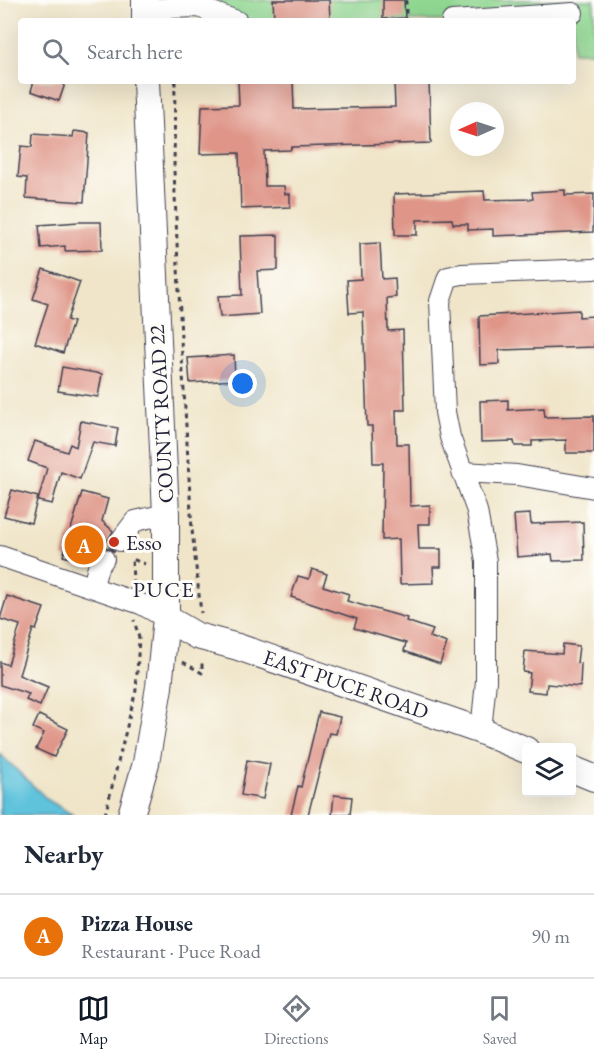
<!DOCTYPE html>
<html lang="en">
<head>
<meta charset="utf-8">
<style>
	body { margin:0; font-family:"EB Garamond",serif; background:#f6f6f7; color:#1f2937 }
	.controls { position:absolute; right:18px; bottom:18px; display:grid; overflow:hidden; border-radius:6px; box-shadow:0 6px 24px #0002 }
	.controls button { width:54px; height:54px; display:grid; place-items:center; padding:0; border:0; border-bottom:2px solid #e0e1e3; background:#fff; color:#1f2937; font:30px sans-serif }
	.compass { position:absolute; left:450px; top:102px; width:54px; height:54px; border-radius:50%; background:#fff; box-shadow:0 6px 24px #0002; rotate:267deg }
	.you { position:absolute; left:243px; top:384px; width:21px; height:21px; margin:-15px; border:4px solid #fff; border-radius:50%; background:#1a73e8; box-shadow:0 0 0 9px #1a73e833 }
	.badge { display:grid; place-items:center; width:39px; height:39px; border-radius:50%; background:#111827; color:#fff; font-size:20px; font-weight:700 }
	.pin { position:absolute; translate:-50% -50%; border:3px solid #fff; box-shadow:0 2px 6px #0006 }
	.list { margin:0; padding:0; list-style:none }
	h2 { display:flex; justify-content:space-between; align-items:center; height:78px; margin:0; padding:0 24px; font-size:26px }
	h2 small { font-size:20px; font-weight:400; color:#747a83 }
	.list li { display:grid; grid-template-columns:39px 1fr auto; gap:18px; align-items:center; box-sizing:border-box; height:84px; padding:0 24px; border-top:2px solid #e0e1e3 }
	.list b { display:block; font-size:22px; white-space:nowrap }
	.list p { margin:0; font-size:20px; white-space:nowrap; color:#747a83 }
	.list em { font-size:20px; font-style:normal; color:#747a83 }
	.icon { flex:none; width:33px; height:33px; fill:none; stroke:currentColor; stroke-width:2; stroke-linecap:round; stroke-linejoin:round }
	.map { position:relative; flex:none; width:594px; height:815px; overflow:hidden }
	.search { position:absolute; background:#fff; box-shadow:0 6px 24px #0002; left:18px; right:18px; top:18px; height:66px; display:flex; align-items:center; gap:15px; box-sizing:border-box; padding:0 21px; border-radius:6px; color:#747a83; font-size:22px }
	.sheet { height:162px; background:#fff }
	nav { display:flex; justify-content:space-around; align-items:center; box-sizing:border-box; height:84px; border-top:2px solid #e0e1e3; background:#fff; font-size:16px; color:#747a83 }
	nav a { display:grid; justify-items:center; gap:3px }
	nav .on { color:#111827 }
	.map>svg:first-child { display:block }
	.green { fill:#90d792; stroke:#597c66; stroke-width:1.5 }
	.water { fill:#5fc3dc; stroke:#40728c; stroke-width:1.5 }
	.building { fill:#df9588 }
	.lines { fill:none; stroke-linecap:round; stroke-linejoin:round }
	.minor-casing { stroke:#413f50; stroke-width:22 }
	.major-casing { stroke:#413f50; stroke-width:28 }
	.path { stroke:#413f50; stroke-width:3; stroke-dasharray:4.5 4.5; stroke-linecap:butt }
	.minor { stroke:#fff; stroke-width:20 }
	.major { stroke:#fff; stroke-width:26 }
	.poi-dot { fill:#c8321e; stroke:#fdfcf7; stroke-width:2 }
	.labels { text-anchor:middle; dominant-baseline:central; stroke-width:6; stroke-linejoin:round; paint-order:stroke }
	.street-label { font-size:21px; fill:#22223b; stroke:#fdfcf7 }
	.poi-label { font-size:21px; fill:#22223b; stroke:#fdfcf7; text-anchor:start }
	.neighbourhood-label { font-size:22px; letter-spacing:1.5px; fill:#22223b; stroke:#fdfcf7 }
</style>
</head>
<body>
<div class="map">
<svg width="594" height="815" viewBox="0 0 594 815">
	<rect width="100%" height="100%" fill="#fdfcf7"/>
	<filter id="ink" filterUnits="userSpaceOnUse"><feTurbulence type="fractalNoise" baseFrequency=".0167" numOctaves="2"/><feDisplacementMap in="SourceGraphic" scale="12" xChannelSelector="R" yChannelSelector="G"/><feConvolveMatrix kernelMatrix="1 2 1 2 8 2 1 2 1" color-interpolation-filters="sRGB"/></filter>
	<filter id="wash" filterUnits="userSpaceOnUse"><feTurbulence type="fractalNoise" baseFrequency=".008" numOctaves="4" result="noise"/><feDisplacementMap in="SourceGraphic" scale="24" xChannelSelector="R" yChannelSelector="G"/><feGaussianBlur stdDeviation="1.35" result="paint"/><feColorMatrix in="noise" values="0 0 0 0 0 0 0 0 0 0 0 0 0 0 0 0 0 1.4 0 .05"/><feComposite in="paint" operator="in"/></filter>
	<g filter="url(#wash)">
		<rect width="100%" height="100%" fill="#f0e5c9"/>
		<polygon class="green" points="220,0 594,0 594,52 573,52 573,21 219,21"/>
		<polygon class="water" points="0,754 48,800 73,815 0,815"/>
		<g id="blocks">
			<g class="building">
				<polygon points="273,0 329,0 330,18 274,19"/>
				<polygon points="383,0 404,0 405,18 383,19"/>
				<polygon points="34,81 66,81 59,101 31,91"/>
				<polygon points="238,81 293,81 294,109 395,107 394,81 429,81 431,143 292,147 290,150 264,151 265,186 284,186 285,194 290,194 290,207 241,209 239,153 200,154 202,106 239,105"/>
				<polygon points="74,131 89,133 84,202 26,198 27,178 18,177 21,146 32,147 33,134 73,137"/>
				<polygon points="565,190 565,195 594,194 593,232 493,236 493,229 468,230 468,224 453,224 452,219 417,220 417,235 395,235 394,194 484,191 485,200 533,199 532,192"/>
				<polygon points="79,222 101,222 102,250 65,251 65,246 41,248 39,225"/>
				<polygon points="278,235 278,270 257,271 260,314 220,317 218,296 242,295 240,236"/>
				<polygon points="380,243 382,279 395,278 396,297 387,298 388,331 403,330 405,410 396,410 397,444 409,444 410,506 430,505 430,524 418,524 419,549 441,549 441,567 433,567 434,583 400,584 399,539 382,540 383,463 373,463 372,426 367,426 363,312 349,313 347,280 361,279 360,244"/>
				<polygon points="43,269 80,282 67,320 73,322 63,353 35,343 48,304 33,299"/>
				<polygon points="579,310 579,317 594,316 594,347 499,350 499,364 480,365 479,316"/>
				<polygon points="234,355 235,380 190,383 188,358"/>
				<polygon points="62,367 102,374 98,397 58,391"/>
				<polygon points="508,400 508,410 544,408 545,417 594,416 594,453 566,453 566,440 532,441 532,446 515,446 514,441 481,442 480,401"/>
				<polygon points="81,421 118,428 115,446 93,442 80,479 61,472 52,504 38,501 47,468 28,461 35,441 67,452 70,444 76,447"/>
				<polygon points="12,490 38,497 31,523 4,516"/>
				<polygon points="82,492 108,499 102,521 113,531 108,540 109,546 115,552 106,547 96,551 94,549 87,563 63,556"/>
				<polygon points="530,514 531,524 583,522 584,560 553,561 552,554 517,557 514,515"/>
				<polygon points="312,569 327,574 323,586 349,594 347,601 407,618 406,621 433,630 430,637 447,643 440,664 404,651 406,643 354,628 357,619 291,597 298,576 309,579"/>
				<polygon points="7,596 44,608 36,630 33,629 19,675 48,687 40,706 26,700 29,694 0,685 0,662 8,665 20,625 0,619"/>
				<polygon points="563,644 579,646 577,663 581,664 580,687 547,684 546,693 528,691 530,673 523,672 525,651 562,654"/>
				<polygon points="319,712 340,717 336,734 329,733 308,815 291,815 298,786 301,787"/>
				<polygon points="39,715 68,729 54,757 36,749 44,733 33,728"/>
				<polygon points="247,760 270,764 263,799 241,795"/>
				<polygon points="334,795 352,797 350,815 332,815"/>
			</g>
		</g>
	</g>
	<g filter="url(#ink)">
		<use href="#blocks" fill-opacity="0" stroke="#413f50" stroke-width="1.5"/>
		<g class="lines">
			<g class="minor-casing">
				<g id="minor">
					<polyline points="145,9 198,7 237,21"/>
					<polyline points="452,21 573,13"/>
					<polyline points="462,472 517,475 594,488"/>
					<polyline points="120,541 135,521 166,514"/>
					<polyline points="0,556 141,604 166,618"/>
					<polyline points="93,586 98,567 104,559"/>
					<polyline points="481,731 486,681 486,561 477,511 450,437 445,412 440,301 448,277 462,274 594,269"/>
				</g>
			</g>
			<g class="major-casing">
				<g id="major">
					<polyline points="145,0 145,21"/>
					<polyline points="166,618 197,636 238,647 481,731 526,750"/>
					<polyline points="572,769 594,778"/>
					<polyline points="131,815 146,763 159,687 166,618 166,514 146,81"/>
				</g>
			</g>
			<g class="path">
				<polyline points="406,0 406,21"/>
				<polyline points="175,81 174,170 181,339 192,530 201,613"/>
				<polyline points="133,584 132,559 145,564"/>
				<polyline points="183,662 202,673 202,659"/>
				<polyline points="105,815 136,690 139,638 134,620"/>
			</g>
			<use href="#minor" class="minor"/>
			<use href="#major" class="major"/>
		</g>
	</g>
	<circle class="poi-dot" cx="114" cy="542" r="6"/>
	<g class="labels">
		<g class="street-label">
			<text transform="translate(161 414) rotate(-93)">COUNTY ROAD 22</text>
			<text transform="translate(346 684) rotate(19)">EAST PUCE ROAD</text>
		</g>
		<g class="poi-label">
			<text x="126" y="542">Esso</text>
		</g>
		<g class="neighbourhood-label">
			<text x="164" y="589">PUCE</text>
		</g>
	</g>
</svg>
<div class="controls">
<button><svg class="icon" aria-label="layers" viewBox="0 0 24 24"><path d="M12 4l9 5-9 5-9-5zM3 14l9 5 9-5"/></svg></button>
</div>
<svg class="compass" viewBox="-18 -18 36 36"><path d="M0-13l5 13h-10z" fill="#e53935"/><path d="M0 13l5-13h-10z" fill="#747a83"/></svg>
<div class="you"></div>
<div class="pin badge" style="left:84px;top:545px;background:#e8710a">A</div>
<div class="search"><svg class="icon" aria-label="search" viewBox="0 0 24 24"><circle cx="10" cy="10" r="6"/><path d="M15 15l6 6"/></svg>Search here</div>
</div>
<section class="sheet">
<h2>Nearby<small></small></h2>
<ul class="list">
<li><span class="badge" style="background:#e8710a">A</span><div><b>Pizza House</b><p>Restaurant · Puce Road</p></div><em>90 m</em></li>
</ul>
</section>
<nav>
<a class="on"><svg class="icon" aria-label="map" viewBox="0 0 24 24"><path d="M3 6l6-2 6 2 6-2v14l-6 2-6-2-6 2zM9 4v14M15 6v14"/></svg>Map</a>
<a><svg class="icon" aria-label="directions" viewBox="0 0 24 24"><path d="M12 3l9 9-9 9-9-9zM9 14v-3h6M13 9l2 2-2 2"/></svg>Directions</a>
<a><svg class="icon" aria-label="saved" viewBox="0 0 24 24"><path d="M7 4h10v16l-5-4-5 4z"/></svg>Saved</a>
</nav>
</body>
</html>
